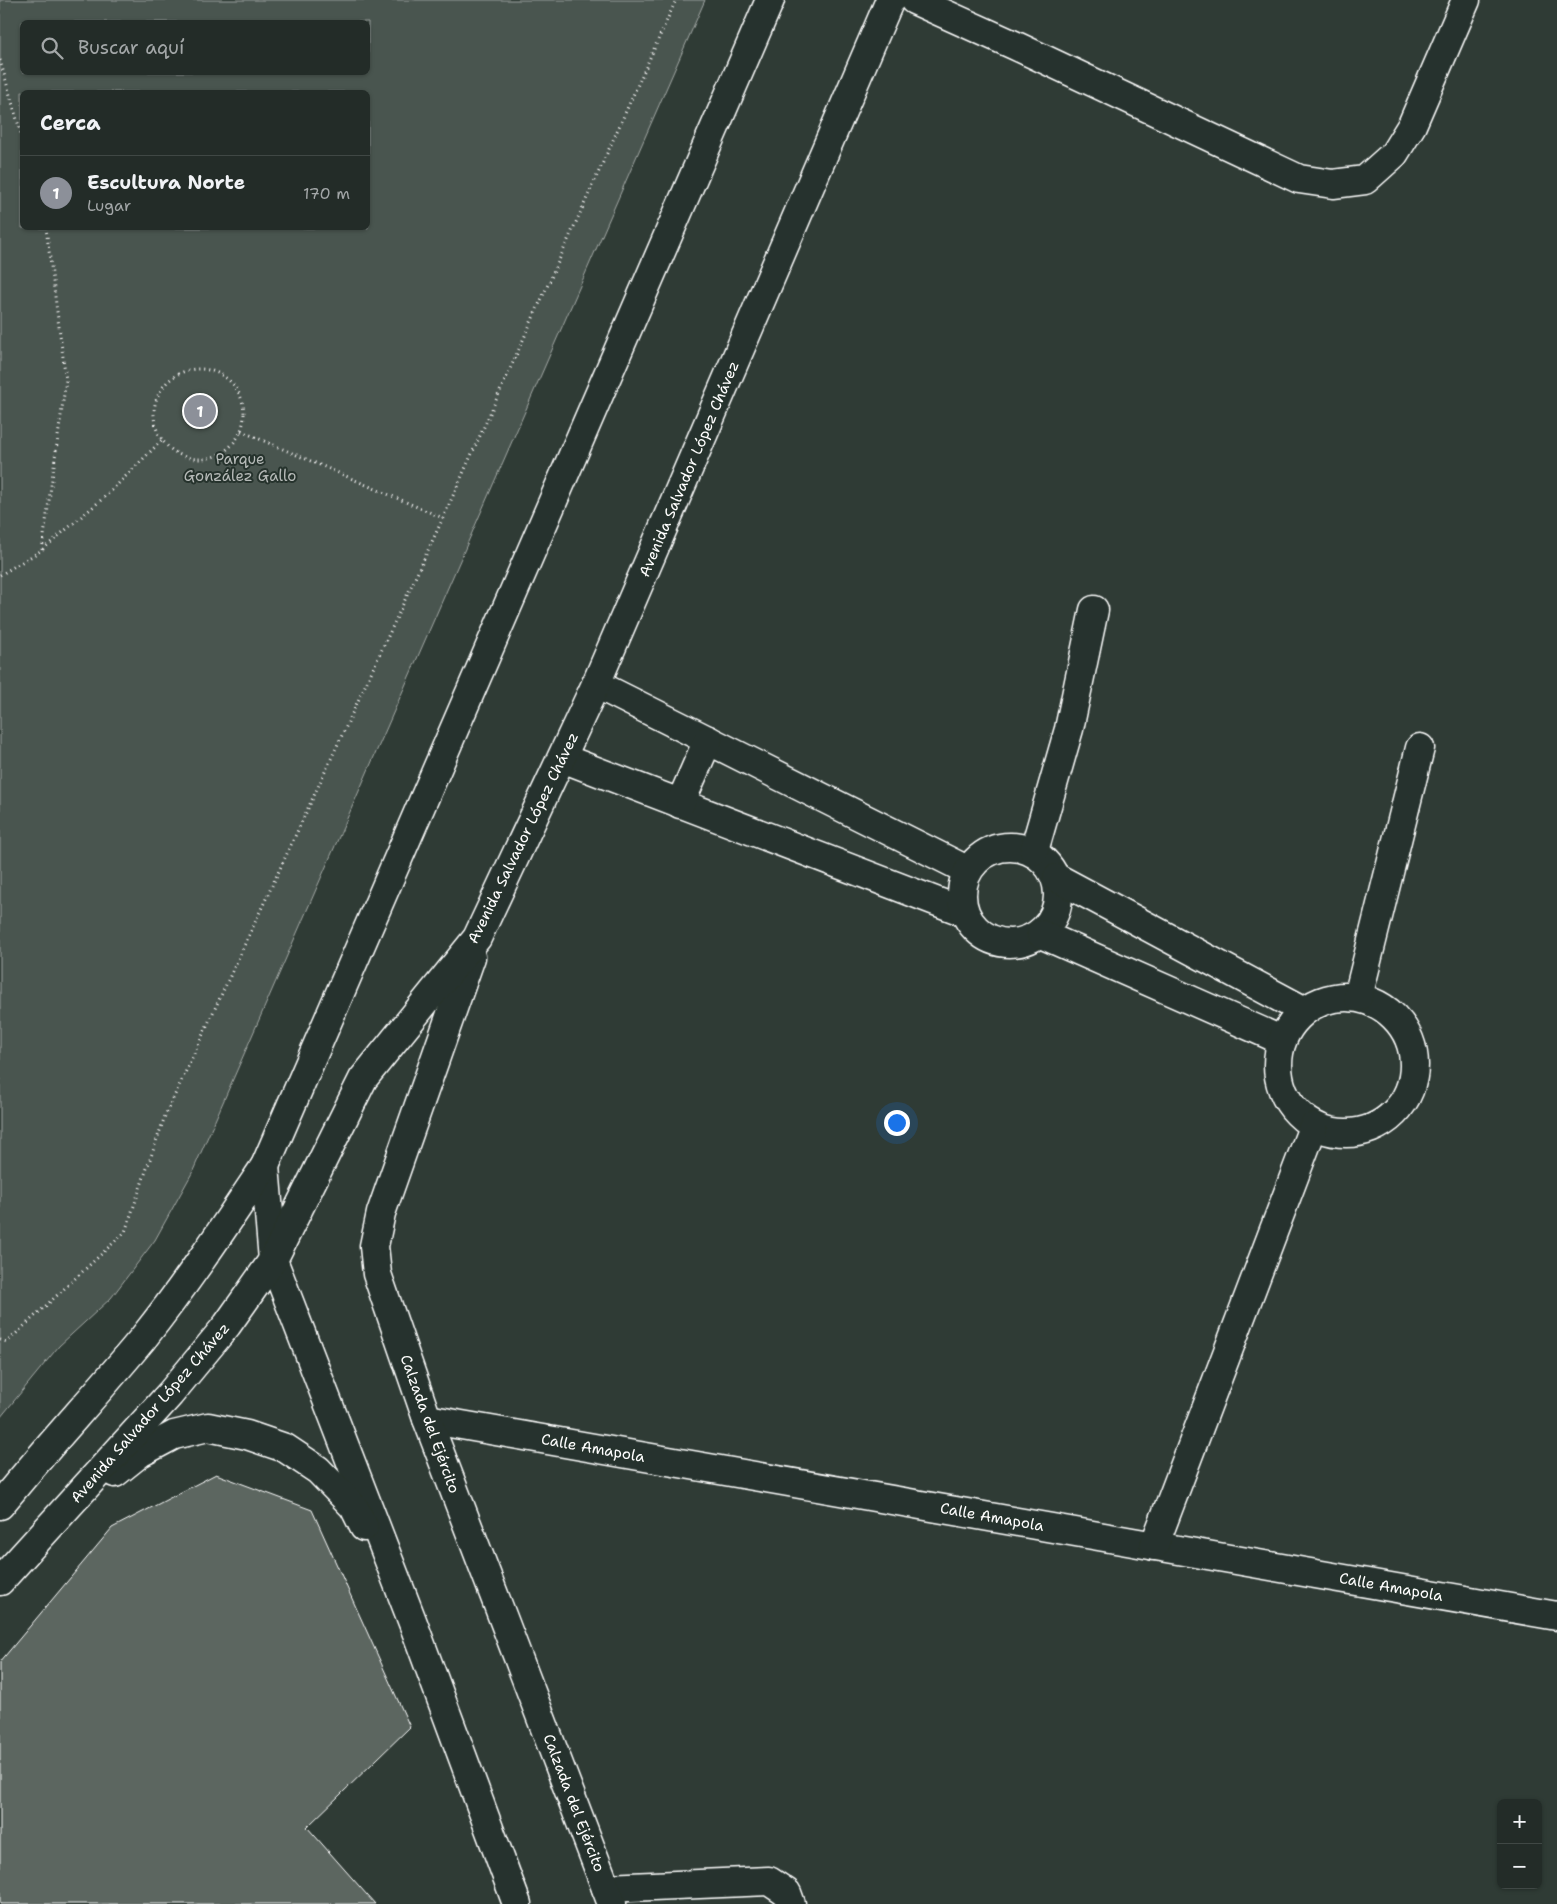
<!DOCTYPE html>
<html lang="es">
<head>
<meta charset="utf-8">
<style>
	body { margin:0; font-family:"Shantell Sans",sans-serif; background:#2b3430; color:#f1f3f6 }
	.controls { position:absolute; right:15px; bottom:15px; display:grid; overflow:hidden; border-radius:8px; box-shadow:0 1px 4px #0004 }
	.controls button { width:45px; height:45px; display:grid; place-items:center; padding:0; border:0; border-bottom:1px solid #404845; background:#232c28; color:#f1f3f6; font:25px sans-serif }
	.you { position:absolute; left:896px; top:1122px; width:18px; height:18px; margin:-12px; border:4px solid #fff; border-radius:50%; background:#1a73e8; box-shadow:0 0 0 8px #1a73e833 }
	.badge { display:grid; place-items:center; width:32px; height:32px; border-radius:50%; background:#8c9099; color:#fff; font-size:16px; font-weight:700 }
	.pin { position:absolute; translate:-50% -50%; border:2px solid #fff; box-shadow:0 1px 5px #0006 }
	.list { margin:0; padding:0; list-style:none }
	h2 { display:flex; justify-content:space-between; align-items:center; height:65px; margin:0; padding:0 20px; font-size:21px }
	h2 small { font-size:16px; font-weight:400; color:#a3a7a8 }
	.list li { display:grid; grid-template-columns:32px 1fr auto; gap:15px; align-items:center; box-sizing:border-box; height:75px; padding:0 20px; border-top:1px solid #404845 }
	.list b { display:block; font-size:19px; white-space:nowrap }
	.list p { margin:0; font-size:16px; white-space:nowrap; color:#a3a7a8 }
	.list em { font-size:16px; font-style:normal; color:#a3a7a8 }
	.icon { flex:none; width:28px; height:28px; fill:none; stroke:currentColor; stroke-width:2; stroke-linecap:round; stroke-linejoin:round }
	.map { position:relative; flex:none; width:1557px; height:1904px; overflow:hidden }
	.search { position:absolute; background:#232c28; box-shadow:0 1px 4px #0004; left:20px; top:20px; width:350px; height:55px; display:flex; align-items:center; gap:12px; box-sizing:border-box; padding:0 18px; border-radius:8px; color:#a3a7a8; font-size:19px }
	.panel { position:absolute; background:#232c28; box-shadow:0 1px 4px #0004; left:20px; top:90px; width:350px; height:140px; border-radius:8px }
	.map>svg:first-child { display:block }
	.green { fill:#4a544f; stroke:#a4aaa7; fill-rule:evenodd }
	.building { fill:#5b6661; stroke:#fff }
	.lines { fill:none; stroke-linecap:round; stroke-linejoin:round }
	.minor-casing { stroke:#fff; stroke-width:31 }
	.major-casing { stroke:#fff; stroke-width:31 }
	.path { stroke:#fff; stroke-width:3; stroke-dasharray:1 4; stroke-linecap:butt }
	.minor { stroke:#26332d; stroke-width:28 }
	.major { stroke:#26332d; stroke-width:28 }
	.labels { text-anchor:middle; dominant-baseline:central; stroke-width:4; stroke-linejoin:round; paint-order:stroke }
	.park-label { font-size:15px; fill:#b7bbb9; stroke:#26332d }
	.street-label { font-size:15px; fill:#fff; stroke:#26332d }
</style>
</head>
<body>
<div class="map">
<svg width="1557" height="1904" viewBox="0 0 1557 1904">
	<rect width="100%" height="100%" fill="#2f3b35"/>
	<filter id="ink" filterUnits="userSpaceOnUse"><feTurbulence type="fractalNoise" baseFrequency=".02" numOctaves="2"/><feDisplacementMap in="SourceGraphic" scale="10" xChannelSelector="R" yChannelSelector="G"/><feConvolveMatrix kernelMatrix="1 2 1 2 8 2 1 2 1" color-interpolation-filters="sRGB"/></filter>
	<g filter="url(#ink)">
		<path class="green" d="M0,0H705L192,1173L155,1240L111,1298L59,1346L0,1418ZM22,22H368V72H22ZM22,92H368V228H22Z"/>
		<polygon class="building" points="216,1474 312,1510 410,1727 307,1827 375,1904 0,1904 0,1662 112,1528"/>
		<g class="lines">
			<g class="minor-casing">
				<g id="minor">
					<polyline points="914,0 1014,45 1299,179 1333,184 1365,180 1394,154 1412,125 1466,0"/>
					<polyline points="596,684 967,870"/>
					<polyline points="562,758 964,912"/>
					<polyline points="680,804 708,740"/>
					<circle cx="1010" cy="895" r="48"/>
					<polyline points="1034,851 1069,729 1094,610"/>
					<polyline points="1057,878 1303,1010"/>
					<polyline points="1041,934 1281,1040"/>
					<circle cx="1346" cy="1065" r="68"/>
					<polyline points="1358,997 1420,748"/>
					<polyline points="427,1419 1557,1616"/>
					<polyline points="1154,1546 1313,1127"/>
					<polyline points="606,1888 769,1881 787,1893 791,1904"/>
				</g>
			</g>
			<g class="major-casing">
				<g id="major">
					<polyline points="471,957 381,1213 374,1246 377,1274 427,1419 612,1904"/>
					<polyline points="265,1166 273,1260 413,1623 517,1904"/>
					<polyline points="115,1473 140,1453 174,1435 208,1427 247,1435 285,1448 318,1470 354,1507 364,1527"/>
					<path d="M0,1505C46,1448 97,1394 144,1337C187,1283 226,1224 265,1166L770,0"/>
					<polyline points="0,1581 170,1394 227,1325 273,1260 363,1079 477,938 596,684 890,0"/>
				</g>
			</g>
			<g class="path">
				<polyline points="0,60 22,137"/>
				<circle cx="199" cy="414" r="45"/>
				<polyline points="241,431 443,518"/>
				<polyline points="42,550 66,380 46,228"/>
				<polyline points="0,575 42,550 107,495 162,440"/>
				<polyline points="0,1340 7,1342 125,1232 165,1116 443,518 676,0"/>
			</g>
			<use href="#minor" class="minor"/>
			<use href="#major" class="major"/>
		</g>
	</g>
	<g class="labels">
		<g class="park-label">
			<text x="240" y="459">Parque<tspan x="240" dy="17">González Gallo</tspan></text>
		</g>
		<g class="street-label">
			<text transform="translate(689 469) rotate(-67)">Avenida Salvador López Chávez</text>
			<text transform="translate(523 838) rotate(-64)">Avenida Salvador López Chávez</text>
			<text transform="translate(150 1413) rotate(-49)">Avenida Salvador López Chávez</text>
			<text transform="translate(430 1424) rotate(70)">Calzada del Ejército</text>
			<text transform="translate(593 1448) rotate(10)">Calle Amapola</text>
			<text transform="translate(992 1517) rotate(10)">Calle Amapola</text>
			<text transform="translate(1391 1587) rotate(10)">Calle Amapola</text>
			<text transform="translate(574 1803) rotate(69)">Calzada del Ejército</text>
		</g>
	</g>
</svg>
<div class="controls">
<button>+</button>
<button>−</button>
</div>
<div class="you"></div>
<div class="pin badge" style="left:200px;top:411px">1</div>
<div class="search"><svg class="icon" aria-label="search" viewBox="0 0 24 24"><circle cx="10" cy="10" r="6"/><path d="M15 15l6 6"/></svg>Buscar aquí</div>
<section class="panel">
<h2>Cerca<small></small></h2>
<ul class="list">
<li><span class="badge">1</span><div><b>Escultura Norte</b><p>Lugar</p></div><em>170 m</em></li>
</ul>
</section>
</div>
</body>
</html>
